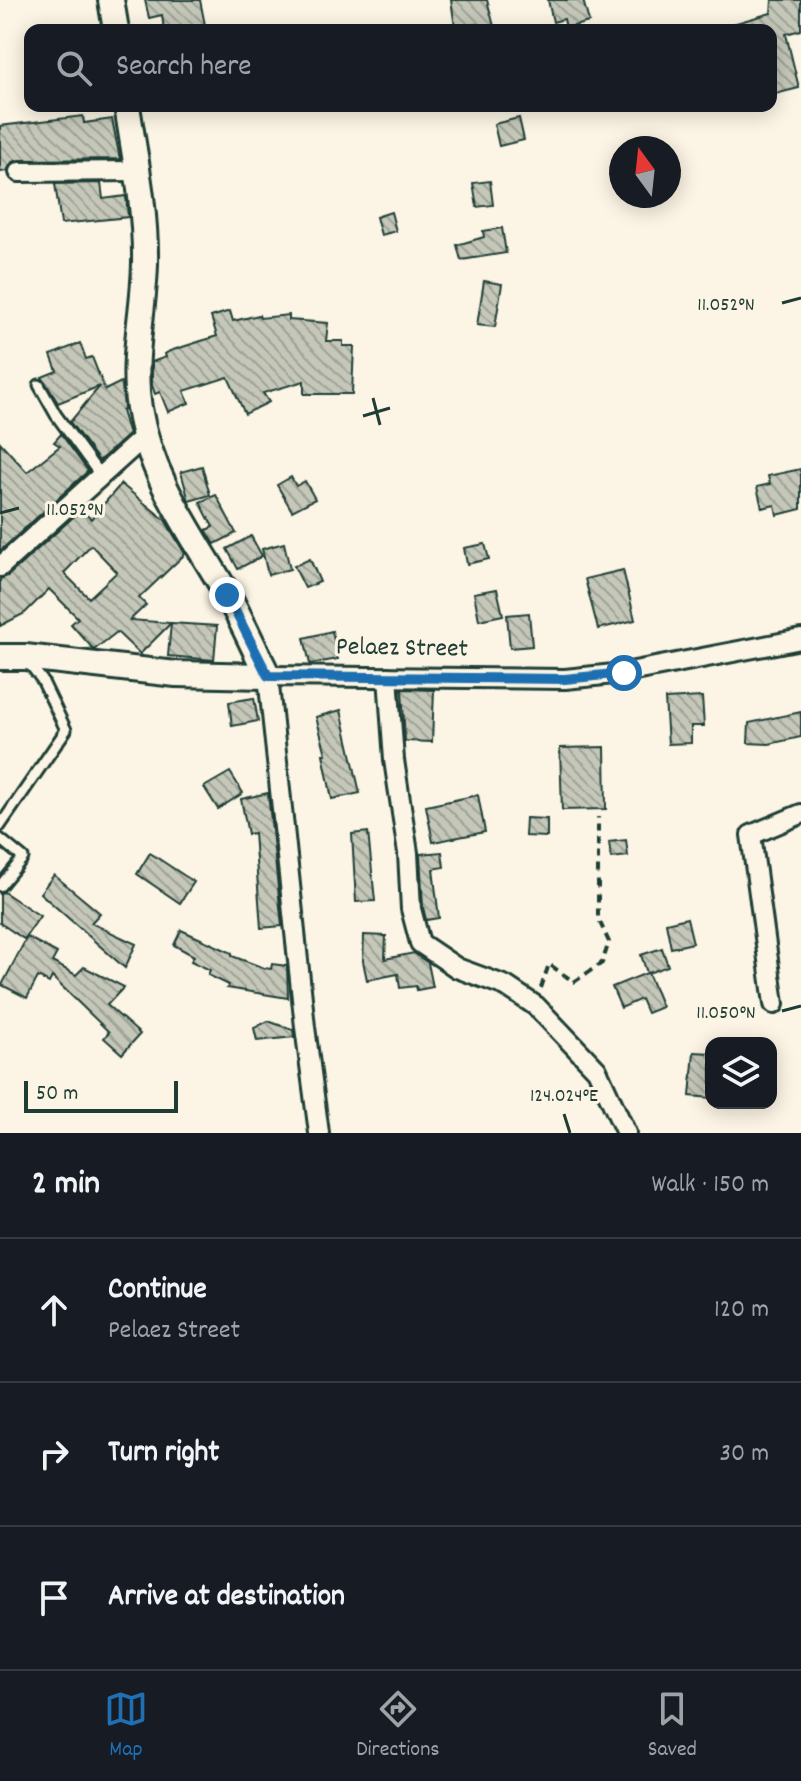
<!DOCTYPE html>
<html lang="en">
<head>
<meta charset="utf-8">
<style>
	body { margin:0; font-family:Dekko,sans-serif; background:#242831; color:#f1f3f6 }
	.controls { position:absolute; right:24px; bottom:24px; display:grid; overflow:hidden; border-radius:16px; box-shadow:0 4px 20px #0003 }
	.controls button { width:72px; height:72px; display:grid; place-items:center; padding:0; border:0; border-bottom:2px solid #363941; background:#171b24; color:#f1f3f6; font:40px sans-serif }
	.compass { position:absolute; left:609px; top:136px; width:72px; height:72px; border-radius:50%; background:#171b24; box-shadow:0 4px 20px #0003; rotate:345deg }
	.scale { position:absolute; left:24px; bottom:20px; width:154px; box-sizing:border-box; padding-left:8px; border:4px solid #1f3d34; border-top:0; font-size:22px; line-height:28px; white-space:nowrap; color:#1f3d34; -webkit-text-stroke:6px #fcf5e5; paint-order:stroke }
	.stop { position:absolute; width:24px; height:24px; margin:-18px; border:6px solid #1f6fb2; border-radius:50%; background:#fff }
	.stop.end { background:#1f6fb2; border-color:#fff; box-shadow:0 2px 8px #0008 }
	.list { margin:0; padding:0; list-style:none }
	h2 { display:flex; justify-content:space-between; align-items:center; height:104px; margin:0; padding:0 32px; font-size:34px }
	h2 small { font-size:26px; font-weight:400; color:#9ea1a6 }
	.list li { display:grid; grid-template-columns:52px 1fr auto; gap:24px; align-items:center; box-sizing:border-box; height:144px; padding:0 32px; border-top:2px solid #363941 }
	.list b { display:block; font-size:30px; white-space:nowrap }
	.list p { margin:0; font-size:26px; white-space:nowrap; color:#9ea1a6 }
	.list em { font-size:26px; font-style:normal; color:#9ea1a6 }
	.icon { flex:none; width:44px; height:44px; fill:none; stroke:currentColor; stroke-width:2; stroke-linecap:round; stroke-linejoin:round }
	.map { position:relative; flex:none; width:801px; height:1133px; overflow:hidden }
	.search { position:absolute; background:#171b24; box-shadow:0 4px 20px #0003; left:24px; right:24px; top:24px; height:88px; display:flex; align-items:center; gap:20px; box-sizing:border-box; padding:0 28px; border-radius:16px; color:#9ea1a6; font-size:30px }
	.sheet { height:536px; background:#171b24 }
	nav { display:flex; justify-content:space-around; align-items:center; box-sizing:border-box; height:112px; border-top:2px solid #363941; background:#171b24; font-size:22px; color:#9ea1a6 }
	nav a { display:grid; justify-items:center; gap:4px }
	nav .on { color:#1f6fb2 }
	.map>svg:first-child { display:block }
	.building { fill:url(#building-back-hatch); stroke:#1f3d34; stroke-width:2; fill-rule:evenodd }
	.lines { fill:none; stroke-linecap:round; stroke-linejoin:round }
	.service-casing { stroke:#1f3d34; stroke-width:15 }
	.minor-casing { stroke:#1f3d34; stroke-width:24 }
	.tertiary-casing { stroke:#1f3d34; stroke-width:30 }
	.path { stroke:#1f3d34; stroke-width:4; stroke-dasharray:8 6; stroke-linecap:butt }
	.service { stroke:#fcf5e5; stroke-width:9 }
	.minor { stroke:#fcf5e5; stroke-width:18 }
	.tertiary { stroke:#fcf5e5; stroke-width:24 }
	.route { stroke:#1f6fb2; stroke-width:10 }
	.ticks { fill:none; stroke:#1f3d34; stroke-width:3 }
	.labels { text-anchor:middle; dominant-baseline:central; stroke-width:6; stroke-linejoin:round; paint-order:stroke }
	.street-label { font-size:26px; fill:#1f3d34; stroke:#fcf5e5 }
	.ticks-label { font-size:20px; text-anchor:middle; fill:#1f3d34; stroke:#fcf5e5; stroke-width:6; stroke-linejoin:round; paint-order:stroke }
</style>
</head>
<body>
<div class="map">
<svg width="801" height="1133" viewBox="0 0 801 1133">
	<defs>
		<pattern id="building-back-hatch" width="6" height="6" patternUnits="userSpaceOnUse" patternTransform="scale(2)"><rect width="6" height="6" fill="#c5c7b9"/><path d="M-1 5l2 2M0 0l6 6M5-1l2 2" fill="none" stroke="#9fa397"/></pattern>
	</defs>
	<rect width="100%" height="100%" fill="#fcf5e5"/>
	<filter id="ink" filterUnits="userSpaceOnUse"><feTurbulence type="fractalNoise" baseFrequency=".0125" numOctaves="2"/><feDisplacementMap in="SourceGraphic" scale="16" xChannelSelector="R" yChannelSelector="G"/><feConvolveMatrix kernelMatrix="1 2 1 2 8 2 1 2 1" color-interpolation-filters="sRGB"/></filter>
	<g filter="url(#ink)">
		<g class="building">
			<polygon points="145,0 200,0 206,30 164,30 162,15 149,18"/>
			<polygon points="451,0 487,0 495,30 478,30 477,24 455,27"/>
			<polygon points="548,0 583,0 589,22 566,28 564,19 553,22"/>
			<polygon points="772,0 801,0 801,30 786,34 799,88 771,95 771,30 729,30 729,25 771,13"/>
			<polygon points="83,116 84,123 112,119 120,159 19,160 12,162 7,171 0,172 0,126"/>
			<polygon points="519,118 524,140 499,146 494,124"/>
			<polygon points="490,181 493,205 477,207 473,183"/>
			<polygon points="101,183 103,199 126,196 128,217 61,224 55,184"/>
			<polygon points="391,212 396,231 381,235 376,217"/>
			<polygon points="502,228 506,253 461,260 457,245 484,237 483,231"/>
			<polygon points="484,281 502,284 495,327 477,325"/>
			<polygon points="230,311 233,321 259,315 260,318 289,315 289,320 328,323 326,341 343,341 343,346 354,346 352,394 304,394 304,381 263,393 269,402 245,414 228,377 184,391 189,403 168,412 160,392 155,394 152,385 152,362 166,357 165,354 170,351 217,336 211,317"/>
			<polygon points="80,343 86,359 92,357 105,390 121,382 122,384 124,410 122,411 129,434 99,461 70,422 100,386 58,403 42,377 57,371 51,355"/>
			<polygon points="61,434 88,471 0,551 0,442 27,472 60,446 54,442"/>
			<polygon points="202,466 210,495 189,501 181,472"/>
			<polygon points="801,469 801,509 777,515 775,505 762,508 757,487 770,484 768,476"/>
			<polygon points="291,477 296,486 305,481 315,499 292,511 277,485"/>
			<path d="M121,484L165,520L185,554L139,598L146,605L130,620L171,623L140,654L117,632L94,650L71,624L78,618L49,589L25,613L0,626V579L8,576L81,510L91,519ZM91,545L117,572L89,598L64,573Z"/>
			<polygon points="216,495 236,533 215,544 206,530 213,527 200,502"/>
			<polygon points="251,536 262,556 238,569 227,549"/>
			<polygon points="284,543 290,569 268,575 262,549"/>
			<polygon points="485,544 489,559 467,564 464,548"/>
			<polygon points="310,559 320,582 305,588 294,566"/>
			<polygon points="623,570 635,620 598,629 585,579"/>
			<polygon points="497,589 503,615 479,620 474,593"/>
			<polygon points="529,613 532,646 510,648 507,615"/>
			<polygon points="171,623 217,626 214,660 168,656"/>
			<polygon points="332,631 338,659 310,664 304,638"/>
			<polygon points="402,689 434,690 432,742 405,741"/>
			<polygon points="702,697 704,726 691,726 691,743 668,744 665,699"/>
			<polygon points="254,698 258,721 232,726 229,702"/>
			<polygon points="341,710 360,793 332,799 323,754 326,754 316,717"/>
			<polygon points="801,712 801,737 769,744 748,743 749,723"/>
			<polygon points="605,747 606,809 562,810 560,748"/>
			<polygon points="230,772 243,793 218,809 204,787"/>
			<polygon points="268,793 282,926 261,928 254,833 248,834 241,799"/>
			<polygon points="478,795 485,832 433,842 426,806"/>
			<polygon points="526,818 547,819 547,837 525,836"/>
			<polygon points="368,832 375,901 356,902 352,834"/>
			<polygon points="626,840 628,856 611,858 609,842"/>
			<polygon points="442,852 444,867 433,869 439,918 426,920 423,907 420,854"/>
			<polygon points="150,853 194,882 180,903 137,874"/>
			<polygon points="54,875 100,913 91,923 136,944 125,968 40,893"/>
			<polygon points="4,892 40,916 24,939 0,923 0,893"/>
			<polygon points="687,918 693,943 671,948 666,923"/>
			<polygon points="181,930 232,953 232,956 264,968 271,969 272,964 287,966 288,998 227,988 229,985 208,975 210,970 191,961 194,956 174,945"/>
			<polygon points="364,935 386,936 385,959 414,953 428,963 433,987 417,990 416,986 400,988 398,974 367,980 363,961"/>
			<polygon points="27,937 57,953 52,962 76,975 84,967 124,987 107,1005 140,1034 122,1054 104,1038 109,1032 52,977 49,983 38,977 27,998 2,985"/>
			<polygon points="662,948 668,966 648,973 662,1007 647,1013 641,999 621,1008 612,987 647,973 641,955"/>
			<polygon points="268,1021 293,1030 294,1037 257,1041 254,1028"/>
			<polygon points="694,1052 711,1053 711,1098 690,1096"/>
		</g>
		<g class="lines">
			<g class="service-casing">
				<g id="service">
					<polyline points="39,385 56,415 100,475"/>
					<polyline points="0,826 66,730 42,680 29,663"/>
					<polyline points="0,839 23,858 0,886"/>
				</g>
			</g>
			<g class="minor-casing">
				<g id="minor">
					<polyline points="19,172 137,171"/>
					<polyline points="0,567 145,436"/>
					<polyline points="388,677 394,760 408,853 411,909 420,943 457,968 506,986 536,1006 597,1070 626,1133"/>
					<polyline points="774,1004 751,835 801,814"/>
					<polyline points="319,1133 305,1027 268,676 565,679 624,673 801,639"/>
				</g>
			</g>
			<g class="tertiary-casing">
				<g id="tertiary">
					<polyline points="111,0 116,30"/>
					<path d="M0,657H25L176,674L268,676C254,649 242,620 227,594C193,535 150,478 139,408C131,359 144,312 145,263C146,211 135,158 127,106"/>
				</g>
			</g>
			<polyline class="path" points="541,988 549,964 574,982 602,963 609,942 598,918 598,817"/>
			<use href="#service" class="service"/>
			<use href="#minor" class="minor"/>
			<use href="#tertiary" class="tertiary"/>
		</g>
	</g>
	<g class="lines" filter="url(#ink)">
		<polyline class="route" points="227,595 268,676 565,679 624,673"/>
	</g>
	<path class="ticks" d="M782,303L801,298M373,398L380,425M363,416L390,408M0,513L19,508M782,1011L801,1006M564,1114L570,1133"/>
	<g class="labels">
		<g class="street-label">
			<text transform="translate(402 649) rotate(1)">Pelaez Street</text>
		</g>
	</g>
	<g class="ticks-label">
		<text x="726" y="310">11.052°N</text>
		<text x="75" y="515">11.052°N</text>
		<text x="726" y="1018">11.050°N</text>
		<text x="564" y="1101">124.024°E</text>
	</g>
</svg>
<div class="controls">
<button><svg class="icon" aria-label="layers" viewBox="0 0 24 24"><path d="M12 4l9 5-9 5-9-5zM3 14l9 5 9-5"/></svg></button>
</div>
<svg class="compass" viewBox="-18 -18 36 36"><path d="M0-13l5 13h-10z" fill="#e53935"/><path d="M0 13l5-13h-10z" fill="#9ea1a6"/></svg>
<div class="scale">50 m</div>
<div class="stop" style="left:624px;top:673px"></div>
<div class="stop end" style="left:227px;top:595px"></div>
<div class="search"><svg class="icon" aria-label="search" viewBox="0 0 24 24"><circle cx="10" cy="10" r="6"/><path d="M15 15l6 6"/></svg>Search here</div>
</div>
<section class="sheet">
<h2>2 min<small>Walk · 150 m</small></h2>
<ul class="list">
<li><svg class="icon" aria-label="ahead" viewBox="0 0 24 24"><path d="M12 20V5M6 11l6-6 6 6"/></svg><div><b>Continue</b><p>Pelaez Street</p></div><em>120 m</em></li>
<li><svg class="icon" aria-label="right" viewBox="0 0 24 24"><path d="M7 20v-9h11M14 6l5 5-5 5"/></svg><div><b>Turn right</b></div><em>30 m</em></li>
<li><svg class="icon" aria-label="arrive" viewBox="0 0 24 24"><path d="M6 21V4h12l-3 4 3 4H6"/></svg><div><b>Arrive at destination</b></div></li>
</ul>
</section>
<nav>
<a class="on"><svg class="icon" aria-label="map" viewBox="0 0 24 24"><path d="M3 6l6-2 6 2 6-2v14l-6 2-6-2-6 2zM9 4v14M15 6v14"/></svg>Map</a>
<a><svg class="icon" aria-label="directions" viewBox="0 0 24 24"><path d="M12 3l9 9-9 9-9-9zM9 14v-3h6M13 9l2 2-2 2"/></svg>Directions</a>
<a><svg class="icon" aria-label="saved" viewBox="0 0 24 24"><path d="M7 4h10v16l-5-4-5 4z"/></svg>Saved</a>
</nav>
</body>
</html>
